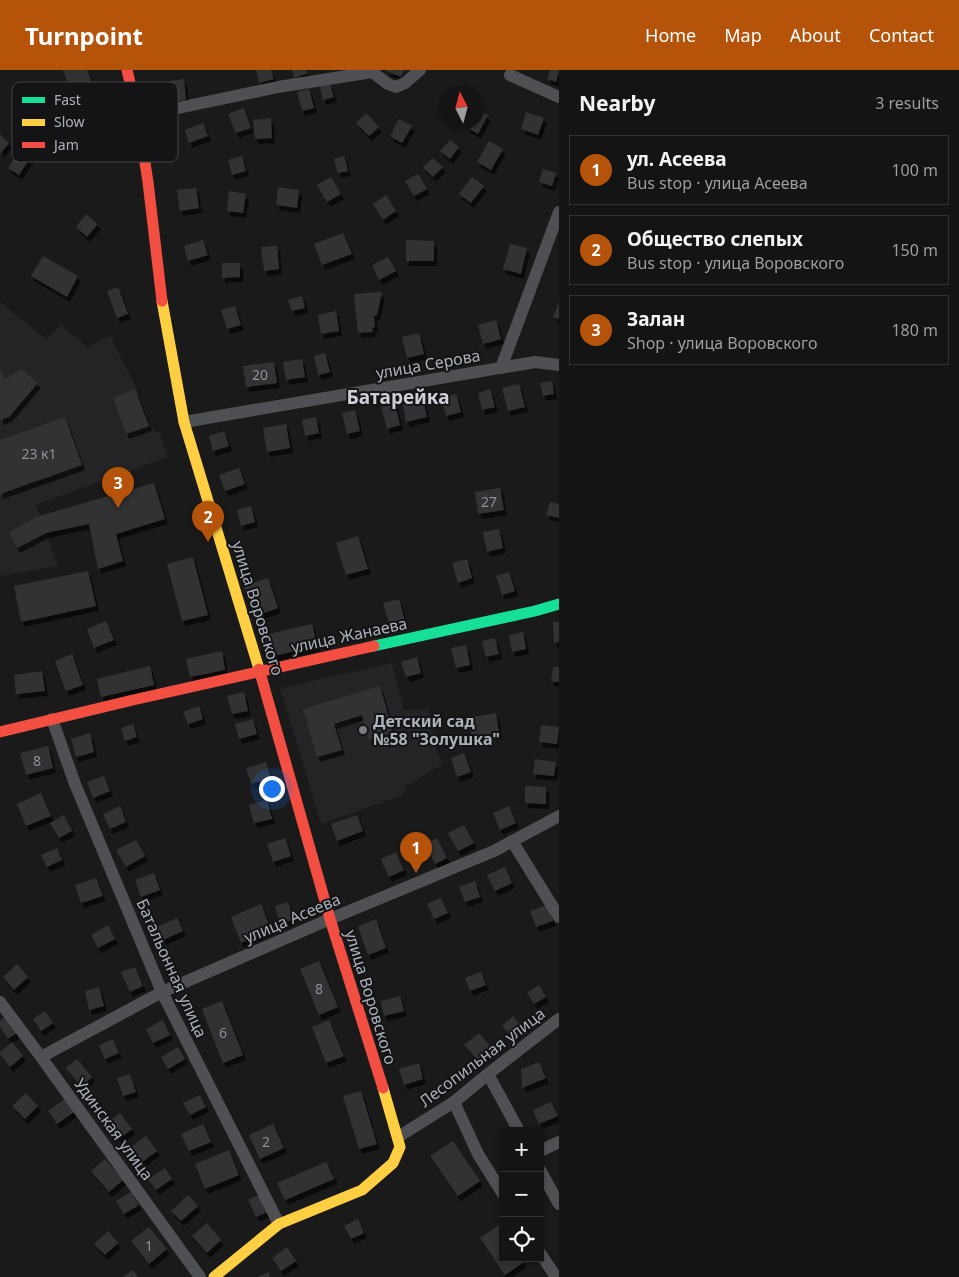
<!DOCTYPE html>
<html lang="en">
<head>
<meta charset="utf-8">
<style>
	body { margin:0; font-family:"Noto Sans",sans-serif; background:#212122; color:#f1f3f6 }
	.controls { position:absolute; right:15px; bottom:15px; display:grid; overflow:hidden; border-radius:0px; box-shadow:0 1px 4px #0004 }
	.controls button { width:45px; height:45px; display:grid; place-items:center; padding:0; border:0; border-bottom:1px solid #333334; background:#141414; color:#f1f3f6; font:25px sans-serif }
	.compass { position:absolute; left:439px; top:15px; width:45px; height:45px; border-radius:50%; background:#141414; box-shadow:0 1px 4px #0004; rotate:354deg }
	.you { position:absolute; left:271px; top:718px; width:18px; height:18px; margin:-12px; border:4px solid #fff; border-radius:50%; background:#1a73e8; box-shadow:0 0 0 8px #1a73e833 }
	.badge { display:grid; place-items:center; width:32px; height:32px; border-radius:50%; background:#b45309; color:#fff; font-size:16px; font-weight:700 }
	.pin { position:absolute; translate:-50% -41px; filter:drop-shadow(0 1px 2px #0008) }
	.pin::after { content:''; position:absolute; top:26px; width:18px; height:15px; background:inherit; clip-path:polygon(0 0,100% 0,50% 100%) }
	.list { margin:0; padding:0; list-style:none }
	h2 { display:flex; justify-content:space-between; align-items:center; height:65px; margin:0; padding:0 20px; font-size:21px }
	h2 small { font-size:16px; font-weight:400; color:#9d9ea0 }
	.list li { display:grid; grid-template-columns:32px 1fr auto; gap:15px; align-items:center; box-sizing:border-box; height:70px; margin:0 10px 10px; padding:0 10px; border:1px solid #333334; border-radius:0px }
	.list b { display:block; font-size:19px; white-space:nowrap }
	.list p { margin:0; font-size:16px; white-space:nowrap; color:#9d9ea0 }
	.list em { font-size:16px; font-style:normal; color:#9d9ea0 }
	.icon { flex:none; width:28px; height:28px; fill:none; stroke:currentColor; stroke-width:2; stroke-linecap:round; stroke-linejoin:round }
	.map { position:relative; flex:none; width:559px; height:1207px; overflow:hidden }
	header { display:flex; align-items:center; gap:30px; box-sizing:border-box; height:70px; padding:0 25px; background:#b45309; color:#fff }
	header strong { font-size:24px }
	nav { display:flex; gap:28px; margin-inline-start:auto; font-size:18px }
	main { display:flex }
	aside { flex:1; background:#141414 }
	.map>svg:first-child { display:block }
	.built { fill:#242426 }
	.building { fill:#333334; filter:url(#shadow) }
	.lines { fill:none; stroke-linecap:round; stroke-linejoin:round }
	.street { stroke:#4e5053; stroke-width:12 }
	.fast { stroke:#16e098; stroke-width:11 }
	.slow { stroke:#ffcf43; stroke-width:11 }
	.jam { stroke:#f24e42; stroke-width:11 }
	.poi-dot { fill:#797d82; stroke:#141416; stroke-width:2 }
	.labels { text-anchor:middle; dominant-baseline:central; stroke-width:4; stroke-linejoin:round; paint-order:stroke }
	.number-label { font-size:14px; fill:#8e9298 }
	.street-label { font-size:16px; fill:#acb2ba; stroke:#141416 }
	.poi-label { font-size:16px; font-weight:bold; fill:#acb2ba; stroke:#141416; text-anchor:start }
	.quarter-label { font-size:19px; font-weight:bold; fill:#cdd0d6; stroke:#141416 }
	.key { fill:#141416; stroke:#424347; stroke-width:1 }
	.key-label { font-size:14px; fill:#acb2ba }
</style>
</head>
<body>
<header>
<strong>Turnpoint</strong>
<nav><a>Home</a><a>Map</a><a>About</a><a>Contact</a></nav>
</header>
<main>
<div class="map">
<svg width="559" height="1207" viewBox="0 0 559 1207">
	<defs>
		<filter id="shadow"><feDropShadow dx="3" dy="5" stdDeviation="0" flood-color="#0009"/></filter>
	</defs>
	<rect width="100%" height="100%" fill="#1a1a1a"/>
	<g class="built">
		<polygon points="0,232 46,269 61,255 87,277 110,266 135,315 149,356 160,364 168,387 36,435 58,496 0,506"/>
		<polygon points="392,593 404,640 429,639 436,680 443,694 404,717 407,721 401,726 321,754 280,618"/>
	</g>
	<g class="building">
		<polygon points="63,0 87,0 98,29 77,36"/>
		<polygon points="256,0 271,0 274,9 259,13"/>
		<polygon points="292,0 306,0 307,3 295,8"/>
		<polygon points="385,0 404,0 401,7"/>
		<polygon points="550,0 559,0 556,12 547,9"/>
		<polygon points="184,9 186,30 172,32 169,11"/>
		<polygon points="330,14 334,27 323,30 320,17"/>
		<polygon points="309,19 314,38 302,41 297,22"/>
		<polygon points="244,38 251,58 236,63 228,44"/>
		<polygon points="477,39 488,45 478,64 466,57 469,52 477,52"/>
		<polygon points="526,42 544,48 538,65 521,59"/>
		<polygon points="366,43 379,57 369,66 356,53"/>
		<polygon points="271,48 272,68 255,69 253,50"/>
		<polygon points="399,49 412,56 402,73 390,66"/>
		<polygon points="203,53 208,66 189,73 185,60"/>
		<polygon points="0,65 9,73 0,84"/>
		<polygon points="450,70 459,77 450,89 440,81"/>
		<polygon points="489,71 503,79 491,100 477,92"/>
		<polygon points="19,81 30,88 19,105 8,98"/>
		<polygon points="242,86 246,101 232,105 228,90"/>
		<polygon points="344,86 348,101 338,103 334,89"/>
		<polygon points="433,88 443,97 433,107 423,97"/>
		<polygon points="543,99 556,103 552,116 539,112"/>
		<polygon points="418,104 427,119 414,126 405,111"/>
		<polygon points="331,107 341,124 327,132 317,115"/>
		<polygon points="472,107 484,116 471,133 459,124"/>
		<polygon points="278,117 299,120 297,138 276,135"/>
		<polygon points="196,118 199,138 180,141 177,120"/>
		<polygon points="229,121 246,124 243,143 227,141"/>
		<polygon points="386,125 396,141 383,150 373,134"/>
		<polygon points="86,144 98,154 87,167 76,157"/>
		<polygon points="343,163 352,184 322,195 314,174"/>
		<polygon points="203,170 208,185 188,191 184,176"/>
		<polygon points="406,170 434,171 434,191 406,191"/>
		<polygon points="510,174 527,178 521,204 503,199"/>
		<polygon points="277,176 279,199 264,201 261,177"/>
		<polygon points="43,186 78,206 67,227 31,206"/>
		<polygon points="388,187 396,201 379,210 372,195"/>
		<polygon points="222,193 240,193 240,207 222,208"/>
		<polygon points="118,217 128,244 117,248 107,221"/>
		<polygon points="382,222 377,245 374,246 375,257 372,258 373,262 358,263 354,224"/>
		<polygon points="302,226 305,238 292,241 288,230"/>
		<polygon points="559,232 559,249 553,247"/>
		<polygon points="235,236 241,255 227,259 221,240"/>
		<polygon points="336,241 339,261 321,264 318,245"/>
		<polygon points="496,250 501,269 483,274 478,255"/>
		<polygon points="419,263 424,284 407,288 402,267"/>
		<polygon points="325,283 330,302 318,305 314,286"/>
		<polygon points="302,289 305,307 286,310 283,292"/>
		<polygon points="274,292 277,313 246,317 243,296"/>
		<polygon points="22,299 38,313 9,347 0,350 0,300 5,309"/>
		<polygon points="552,311 554,324 543,326 540,313"/>
		<polygon points="519,314 525,337 508,341 502,318"/>
		<polygon points="135,319 149,356 126,364 113,328"/>
		<polygon points="490,319 495,337 482,340 478,323"/>
		<polygon points="456,324 461,342 446,346 441,328"/>
		<polygon points="423,330 427,347 406,352 403,335"/>
		<polygon points="395,334 400,355 387,359 381,337"/>
		<polygon points="355,340 360,361 347,364 342,343"/>
		<polygon points="65,347 82,395 0,424 0,370"/>
		<polygon points="316,347 319,363 305,366 302,350"/>
		<polygon points="286,354 290,378 267,382 263,358"/>
		<polygon points="224,361 229,376 213,381 209,366"/>
		<polygon points="239,398 245,414 225,421 219,405"/>
		<polygon points="154,413 165,449 116,464 123,491 98,499 89,454 46,463 17,478 9,462 39,446"/>
		<polygon points="500,418 504,440 478,444 475,422"/>
		<polygon points="550,432 559,434 559,448 546,445"/>
		<polygon points="251,436 255,452 241,456 237,440"/>
		<polygon points="499,459 503,478 487,482 483,462"/>
		<polygon points="358,466 368,499 346,505 336,473"/>
		<polygon points="193,487 208,545 182,551 167,494"/>
		<polygon points="467,489 472,508 458,513 452,493"/>
		<polygon points="88,501 96,536 21,552 14,516"/>
		<polygon points="509,502 515,521 502,525 496,506"/>
		<polygon points="268,508 278,538 255,546 244,516"/>
		<polygon points="399,529 405,551 390,556 383,533"/>
		<polygon points="106,551 114,570 94,578 87,559"/>
		<polygon points="553,552 559,552 559,572 554,573"/>
		<polygon points="312,554 317,576 269,587 265,565"/>
		<polygon points="523,562 526,579 512,582 509,565"/>
		<polygon points="495,568 499,584 486,587 482,571"/>
		<polygon points="466,575 470,595 456,598 451,578"/>
		<polygon points="222,581 225,600 190,607 186,589"/>
		<polygon points="72,584 83,615 66,621 55,591"/>
		<polygon points="417,587 421,603 406,607 401,592"/>
		<polygon points="150,596 154,615 101,627 97,609"/>
		<polygon points="553,597 559,597 559,612 551,611"/>
		<polygon points="42,601 45,621 16,624 14,605"/>
		<polygon points="380,616 393,663 369,670 362,645 334,654 342,680 317,687 303,639"/>
		<polygon points="244,622 248,641 232,644 227,626"/>
		<polygon points="199,636 203,649 188,654 183,642"/>
		<polygon points="496,643 499,663 472,667 468,648"/>
		<polygon points="253,649 257,664 239,669 235,654"/>
		<polygon points="133,654 137,667 125,671 121,658"/>
		<polygon points="541,655 559,657 557,674 539,672"/>
		<polygon points="90,663 94,682 76,687 71,669"/>
		<polygon points="48,676 53,698 26,705 20,683"/>
		<polygon points="464,683 471,702 457,707 451,688"/>
		<polygon points="535,689 556,692 554,706 533,704"/>
		<polygon points="266,692 271,708 251,714 246,698"/>
		<polygon points="104,706 110,721 93,728 87,712"/>
		<polygon points="525,716 546,717 546,734 525,733"/>
		<polygon points="41,723 51,746 26,756 17,734"/>
		<polygon points="267,730 272,749 254,753 249,735"/>
		<polygon points="120,736 126,752 110,759 103,744"/>
		<polygon points="509,736 516,753 500,760 493,743"/>
		<polygon points="64,745 72,761 59,768 50,753"/>
		<polygon points="357,745 363,761 337,771 331,754"/>
		<polygon points="464,755 474,773 458,781 448,763"/>
		<polygon points="285,768 291,786 273,792 267,774"/>
		<polygon points="437,768 447,788 435,794 425,774"/>
		<polygon points="136,770 145,786 126,797 116,780"/>
		<polygon points="57,778 62,790 47,797 41,785"/>
		<polygon points="396,782 404,800 389,807 381,789"/>
		<polygon points="505,797 512,813 495,821 487,805"/>
		<polygon points="154,803 160,820 141,827 135,810"/>
		<polygon points="96,808 103,826 81,833 75,815"/>
		<polygon points="475,811 480,827 465,832 459,817"/>
		<polygon points="441,828 448,843 434,849 427,834"/>
		<polygon points="288,832 293,850 280,854 275,836"/>
		<polygon points="261,834 271,860 241,873 231,847"/>
		<polygon points="547,835 553,851 536,857 530,841"/>
		<polygon points="177,848 183,861 163,870 157,857"/>
		<polygon points="376,849 386,878 368,885 358,856"/>
		<polygon points="108,855 115,869 98,878 91,865"/>
		<polygon points="319,891 338,937 319,945 300,899"/>
		<polygon points="17,894 28,907 14,920 3,907"/>
		<polygon points="135,897 143,916 130,922 121,902"/>
		<polygon points="481,902 486,915 470,921 465,908"/>
		<polygon points="539,915 546,927 534,934 527,923"/>
		<polygon points="99,917 104,936 89,940 85,921"/>
		<polygon points="400,926 404,941 384,946 381,931"/>
		<polygon points="222,931 243,985 223,993 202,939"/>
		<polygon points="45,941 53,953 41,961 33,949"/>
		<polygon points="6,946 17,963 8,969 0,957 0,951"/>
		<polygon points="513,946 523,958 512,968 502,956"/>
		<polygon points="163,950 170,965 153,973 146,959"/>
		<polygon points="329,950 344,986 326,993 312,957"/>
		<polygon points="479,963 493,980 479,992 464,975"/>
		<polygon points="113,969 119,983 105,989 99,975"/>
		<polygon points="12,972 23,986 10,997 0,984 0,982"/>
		<polygon points="178,977 185,989 168,999 161,987"/>
		<polygon points="77,989 92,1007 81,1017 66,998"/>
		<polygon points="539,992 546,1008 522,1018 521,999"/>
		<polygon points="419,993 423,1009 404,1015 399,999"/>
		<polygon points="130,1004 136,1022 123,1026 117,1008"/>
		<polygon points="361,1021 377,1074 359,1079 343,1026"/>
		<polygon points="26,1023 38,1036 25,1049 12,1036"/>
		<polygon points="200,1025 206,1037 190,1045 183,1033"/>
		<polygon points="65,1029 74,1042 57,1054 48,1041"/>
		<polygon points="551,1032 558,1046 539,1054 533,1040"/>
		<polygon points="120,1043 132,1059 119,1069 107,1053"/>
		<polygon points="203,1054 211,1072 189,1081 181,1064"/>
		<polygon points="273,1054 284,1078 260,1089 249,1065"/>
		<polygon points="146,1066 157,1081 142,1092 131,1077"/>
		<polygon points="453,1071 480,1111 458,1126 430,1086"/>
		<polygon points="229,1080 239,1105 205,1119 195,1094"/>
		<polygon points="105,1089 123,1110 109,1122 91,1101"/>
		<polygon points="326,1092 334,1109 285,1130 277,1113"/>
		<polygon points="165,1098 172,1109 156,1120 148,1109"/>
		<polygon points="131,1122 139,1135 124,1144 116,1131"/>
		<polygon points="188,1125 198,1136 181,1151 171,1141"/>
		<polygon points="259,1125 267,1142 256,1147 248,1130"/>
		<polygon points="358,1149 364,1163 351,1169 344,1156"/>
		<polygon points="207,1153 221,1170 207,1183 192,1166"/>
		<polygon points="499,1155 503,1161 503,1188 521,1188 524,1192 505,1205 480,1168"/>
		<polygon points="149,1157 167,1179 149,1194 131,1171"/>
		<polygon points="108,1161 118,1173 105,1185 94,1174"/>
		<polygon points="287,1177 296,1191 281,1201 272,1188"/>
		<polygon points="133,1200 138,1207 123,1207"/>
		<polygon points="269,1202 270,1207 257,1207"/>
	</g>
	<g class="lines">
		<g class="street">
			<polyline points="510,5 559,27"/>
			<polyline points="137,42 178,38 278,17 372,2 388,14 396,17 405,13 420,0"/>
			<polyline points="501,298 559,142"/>
			<polyline points="184,352 535,292 559,295"/>
			<polyline points="52,649 75,714 162,922 279,1154"/>
			<polyline points="512,771 559,847"/>
			<polyline points="0,932 41,987 200,1207"/>
			<polyline points="41,987 162,922 330,849 494,781 559,746"/>
			<polyline points="488,1004 519,1061"/>
			<polyline points="454,1032 478,1084 503,1124"/>
			<polyline points="398,1067 454,1032 488,1004 559,949"/>
			<polyline points="540,1081 559,1072"/>
			<polyline points="540,1100 559,1134"/>
			<polyline points="540,1183 556,1207"/>
		</g>
		<polyline class="fast" points="374,576 535,541 559,534"/>
		<g class="slow">
			<polyline points="162,231 184,352 259,599"/>
			<polyline points="214,1207 279,1154 362,1120 393,1093 400,1077 383,1018"/>
		</g>
		<g class="jam">
			<polyline points="127,0 137,42 148,112 162,231"/>
			<polyline points="259,599 330,849 383,1018"/>
			<polyline points="0,662 133,630 374,576"/>
		</g>
	</g>
	<circle class="poi-dot" cx="363" cy="660" r="5"/>
	<g class="labels">
		<g class="number-label">
			<text x="260" y="304">20</text>
			<text x="39" y="383">23 к1</text>
			<text x="489" y="431">27</text>
			<text x="37" y="690">8</text>
			<text x="319" y="918">8</text>
			<text x="223" y="962">6</text>
			<text x="266" y="1071">2</text>
			<text x="149" y="1175">1</text>
		</g>
		<g class="street-label">
			<text transform="translate(428 294) rotate(-10)">улица Серова</text>
			<text transform="translate(258 538) rotate(73)">улица Воровского</text>
			<text transform="translate(349 565) rotate(-12)">улица Жанаева</text>
			<text transform="translate(292 848) rotate(-23)">улица Асеева</text>
			<text transform="translate(172 898) rotate(66)">Батальонная улица</text>
			<text transform="translate(371 927) rotate(73)">улица Воровского</text>
			<text transform="translate(482 987) rotate(-37)">Лесопильная улица</text>
			<text transform="translate(114 1059) rotate(54)">Удинская улица</text>
		</g>
		<g class="poi-label">
			<text x="373" y="651">Детский сад<tspan x="373" dy="18">№58 "Золушка"</tspan></text>
		</g>
		<g class="quarter-label">
			<text x="398" y="327">Батарейка</text>
		</g>
	</g>
	<rect x="12" y="12" width="166" height="80" rx="8" class="key"/>
	<rect x="22" y="27" width="23" height="6" fill="#16e098"/>
	<rect x="22" y="49" width="23" height="7" fill="#ffcf43"/>
	<rect x="22" y="72" width="23" height="6" fill="#f24e42"/>
	<g class="key-label">
		<text x="54" y="35">Fast</text>
		<text x="54" y="57">Slow</text>
		<text x="54" y="80">Jam</text>
	</g>
</svg>
<div class="controls">
<button>+</button>
<button>−</button>
<button><svg class="icon" aria-label="locate" viewBox="0 0 24 24"><circle cx="12" cy="12" r="6"/><path d="M12 2v4M12 18v4M2 12h4M18 12h4"/></svg></button>
</div>
<svg class="compass" viewBox="-18 -18 36 36"><path d="M0-13l5 13h-10z" fill="#e53935"/><path d="M0 13l5-13h-10z" fill="#9d9ea0"/></svg>
<div class="you"></div>
<div class="pin badge" style="left:416px;top:803px">1</div>
<div class="pin badge" style="left:208px;top:472px">2</div>
<div class="pin badge" style="left:118px;top:438px">3</div>
</div>
<aside>
<h2>Nearby<small>3 results</small></h2>
<ul class="list">
<li><span class="badge">1</span><div><b>ул. Асеева</b><p>Bus stop · улица Асеева</p></div><em>100 m</em></li>
<li><span class="badge">2</span><div><b>Общество слепых</b><p>Bus stop · улица Воровского</p></div><em>150 m</em></li>
<li><span class="badge">3</span><div><b>Залан</b><p>Shop · улица Воровского</p></div><em>180 m</em></li>
</ul>
</aside>
</main>
</body>
</html>
